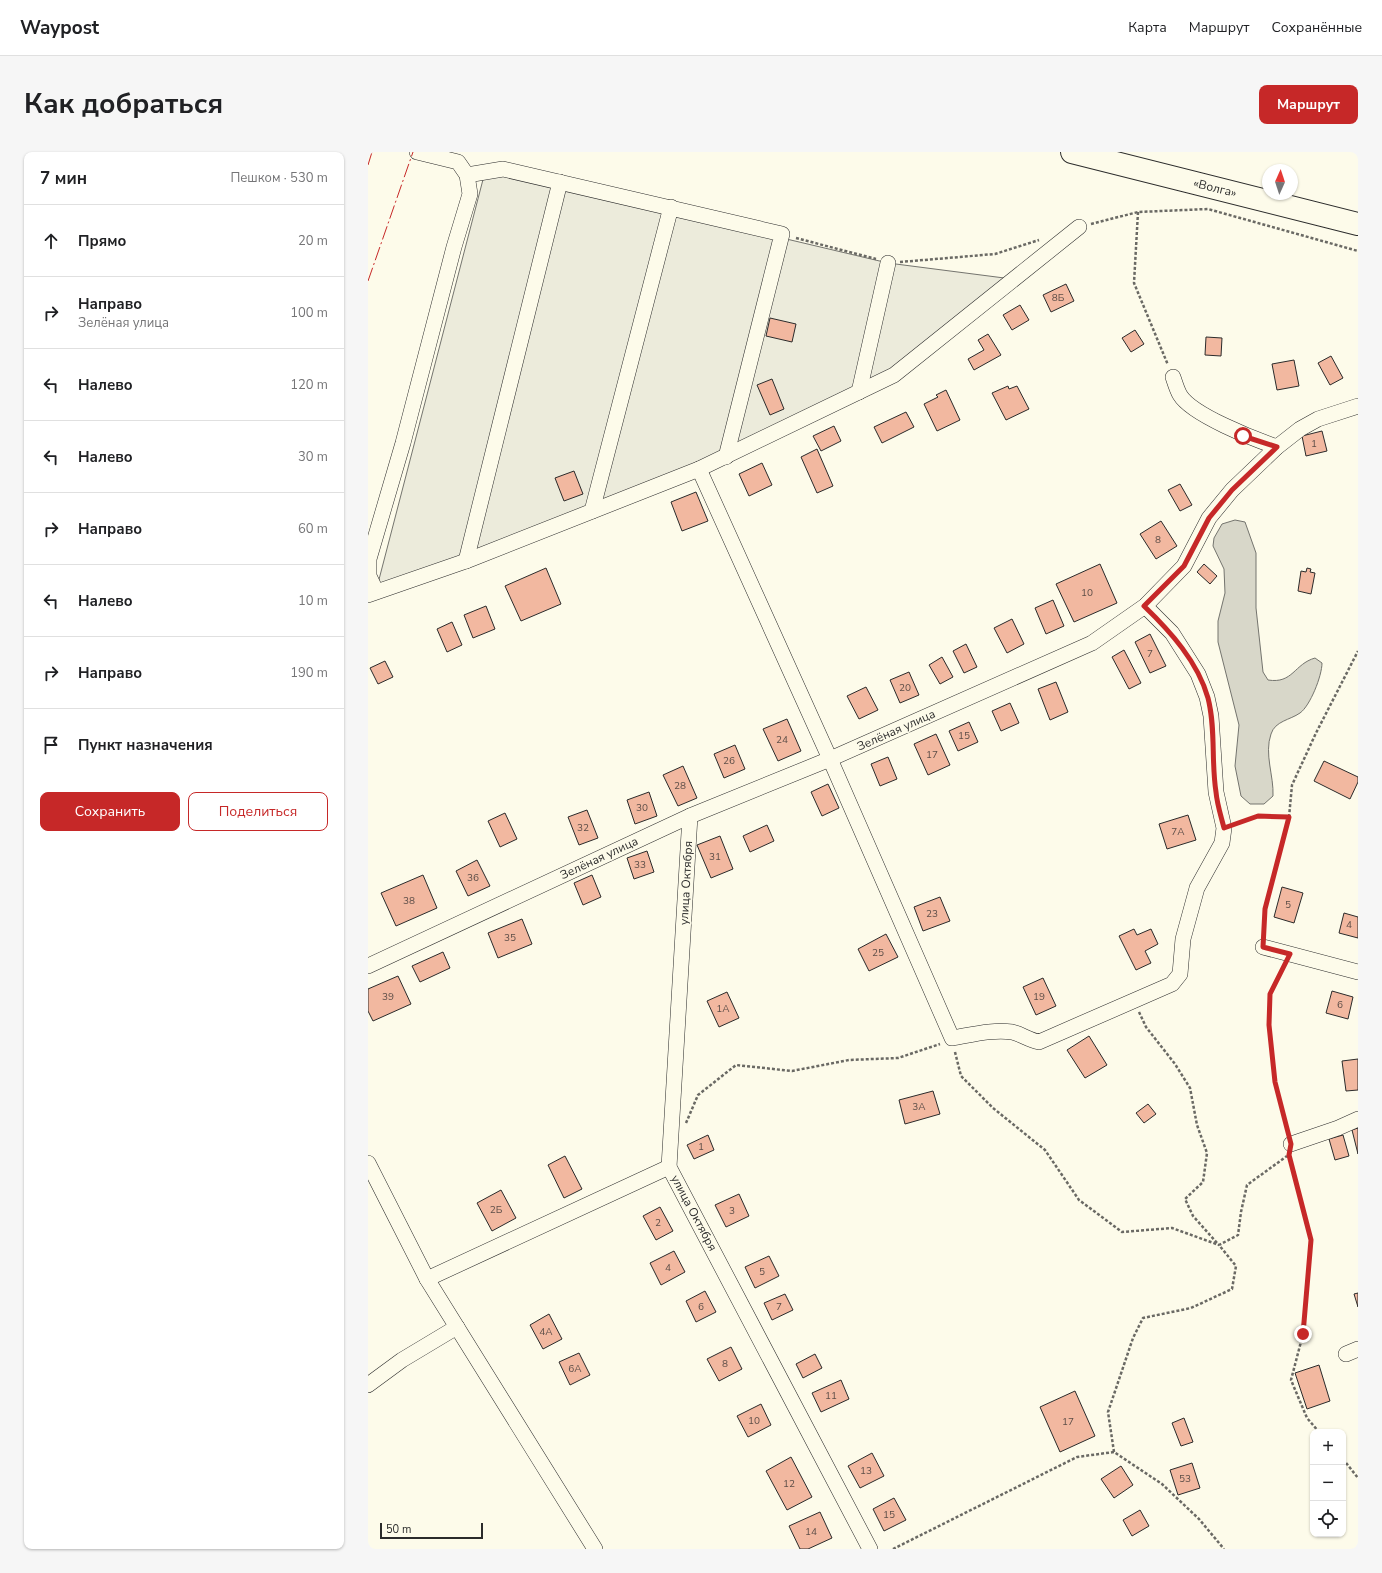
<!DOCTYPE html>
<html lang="ru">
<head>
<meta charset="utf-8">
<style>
	body { margin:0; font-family:"Nunito Sans",sans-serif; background:#f6f6f6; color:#202124 }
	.controls { position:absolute; right:12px; bottom:12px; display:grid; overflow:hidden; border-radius:8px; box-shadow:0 1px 3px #0004 }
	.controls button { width:36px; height:36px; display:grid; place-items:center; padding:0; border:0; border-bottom:1px solid #e0e0e0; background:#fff; color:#202124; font:20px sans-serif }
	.compass { position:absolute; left:894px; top:12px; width:36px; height:36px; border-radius:50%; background:#fff; box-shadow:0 1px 3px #0004; rotate:3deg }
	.scale { position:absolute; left:12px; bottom:10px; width:103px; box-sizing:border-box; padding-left:4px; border:2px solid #2b2b2b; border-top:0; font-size:11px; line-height:14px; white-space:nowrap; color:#2b2b2b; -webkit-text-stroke:3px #fdfbea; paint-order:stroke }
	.stop { position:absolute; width:12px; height:12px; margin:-9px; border:3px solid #c62828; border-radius:50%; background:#fff }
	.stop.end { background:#c62828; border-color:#fff; box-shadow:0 1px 4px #0008 }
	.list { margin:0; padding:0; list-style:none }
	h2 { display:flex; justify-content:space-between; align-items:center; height:52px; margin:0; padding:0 16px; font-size:17px }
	h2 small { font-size:13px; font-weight:400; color:#757577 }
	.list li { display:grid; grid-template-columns:26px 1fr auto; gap:12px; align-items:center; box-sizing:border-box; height:72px; padding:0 16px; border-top:1px solid #e0e0e0 }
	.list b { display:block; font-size:15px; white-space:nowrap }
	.list p { margin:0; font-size:13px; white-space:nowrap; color:#757577 }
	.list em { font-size:13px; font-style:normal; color:#757577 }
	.actions { display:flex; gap:8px; padding:12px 16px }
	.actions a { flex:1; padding:9px 0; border:1px solid #c62828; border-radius:8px; text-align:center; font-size:14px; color:#c62828 }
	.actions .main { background:#c62828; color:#fff }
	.icon { flex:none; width:22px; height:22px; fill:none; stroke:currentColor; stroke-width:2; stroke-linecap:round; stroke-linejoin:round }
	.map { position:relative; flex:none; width:990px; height:1397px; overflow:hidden; border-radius:8px }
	header { display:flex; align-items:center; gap:24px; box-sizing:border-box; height:56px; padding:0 20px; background:#fff; border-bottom:1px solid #e0e0e0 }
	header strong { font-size:19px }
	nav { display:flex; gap:22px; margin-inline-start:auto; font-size:14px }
	.intro { display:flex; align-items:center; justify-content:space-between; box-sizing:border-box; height:96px; padding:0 24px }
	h1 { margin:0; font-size:28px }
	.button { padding:10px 18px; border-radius:8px; background:#c62828; color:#fff; font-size:14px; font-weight:700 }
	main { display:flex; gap:24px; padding:0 24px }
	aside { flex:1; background:#fff; border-radius:8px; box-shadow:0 1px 3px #0004 }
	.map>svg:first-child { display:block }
	.green { fill:#ecebdb; stroke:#74746e }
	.water { fill:#d8d7c9; stroke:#74746e }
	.building { fill:#f2b8a0; stroke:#2b2b2b }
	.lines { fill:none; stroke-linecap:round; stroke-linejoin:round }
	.minor-casing { stroke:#2b2b2b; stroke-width:16 }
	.highway-casing { stroke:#2b2b2b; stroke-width:24 }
	.path { stroke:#6a6964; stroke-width:2.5; stroke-dasharray:3 2; stroke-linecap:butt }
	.minor { stroke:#fdfbea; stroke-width:15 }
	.highway { stroke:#fdfbea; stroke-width:22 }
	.power { stroke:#c62828; stroke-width:1; stroke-dasharray:14 3 2 3; stroke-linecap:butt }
	.route { stroke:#c62828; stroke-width:5 }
	.labels { text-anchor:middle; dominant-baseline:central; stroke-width:3; stroke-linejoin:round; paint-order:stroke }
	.number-label { font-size:10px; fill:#5d4e48 }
	.street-label { font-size:12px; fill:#2b2b2b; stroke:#fdfbea }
</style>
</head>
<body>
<header>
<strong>Waypost</strong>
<nav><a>Карта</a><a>Маршрут</a><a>Сохранённые</a></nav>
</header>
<div class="intro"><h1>Как добраться</h1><a class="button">Маршрут</a></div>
<main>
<aside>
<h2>7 мин<small>Пешком · 530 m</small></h2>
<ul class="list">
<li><svg class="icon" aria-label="ahead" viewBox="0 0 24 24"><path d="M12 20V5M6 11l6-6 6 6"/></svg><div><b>Прямо</b></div><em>20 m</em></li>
<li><svg class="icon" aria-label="right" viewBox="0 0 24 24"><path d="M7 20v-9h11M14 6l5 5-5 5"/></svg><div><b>Направо</b><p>Зелёная улица</p></div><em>100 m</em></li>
<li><svg class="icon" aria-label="left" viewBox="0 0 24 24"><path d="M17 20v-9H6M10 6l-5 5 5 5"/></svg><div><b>Налево</b></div><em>120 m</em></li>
<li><svg class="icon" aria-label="left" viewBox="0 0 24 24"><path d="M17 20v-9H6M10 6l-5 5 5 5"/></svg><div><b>Налево</b></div><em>30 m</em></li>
<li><svg class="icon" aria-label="right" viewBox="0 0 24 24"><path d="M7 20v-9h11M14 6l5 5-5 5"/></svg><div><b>Направо</b></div><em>60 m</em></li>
<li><svg class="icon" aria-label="left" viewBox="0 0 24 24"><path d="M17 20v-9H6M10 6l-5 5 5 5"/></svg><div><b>Налево</b></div><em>10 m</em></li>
<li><svg class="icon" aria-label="right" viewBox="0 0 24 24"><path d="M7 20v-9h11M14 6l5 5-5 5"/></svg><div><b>Направо</b></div><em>190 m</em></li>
<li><svg class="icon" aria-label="arrive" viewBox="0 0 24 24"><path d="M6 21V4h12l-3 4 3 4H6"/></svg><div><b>Пункт назначения</b></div></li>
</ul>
<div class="actions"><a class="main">Сохранить</a><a>Поделиться</a></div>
</aside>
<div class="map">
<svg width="990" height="1397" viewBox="0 0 990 1397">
	<rect width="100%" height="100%" fill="#fdfbea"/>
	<polygon class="green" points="118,16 520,111 644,127 526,223 358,305 8,439"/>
	<path class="water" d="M867,368L877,370L888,401V456L895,520L900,528C925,532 926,512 947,506L954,511C954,524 942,554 932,561C922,568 907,569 903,582C896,602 906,624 905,644L896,652H882L873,644L867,614L871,573L850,490V469L857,441L856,417L845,394L846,386L854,372Z"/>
	<g class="building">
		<polygon points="698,132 706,149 683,160 675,143"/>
		<polygon points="652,153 661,168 644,178 635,163"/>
		<polygon points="402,166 428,172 424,190 398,184"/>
		<polygon points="767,178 776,192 763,200 754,186"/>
		<polygon points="620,182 633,203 606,218 600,207 616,198 610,188"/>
		<polygon points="838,185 854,186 853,204 837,203"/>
		<polygon points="963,204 975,226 962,233 950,211"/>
		<polygon points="926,208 931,234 909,238 904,212"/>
		<polygon points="404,227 416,257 402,263 389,233"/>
		<polygon points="640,234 641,237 649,234 661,257 638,268 624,241"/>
		<polygon points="578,238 592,268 569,279 556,252 570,245 568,243"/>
		<polygon points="538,260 546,275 514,291 506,275"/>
		<polygon points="466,274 473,289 453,299 445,284"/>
		<polygon points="954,279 959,299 938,304 934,284"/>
		<polygon points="449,297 465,334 449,341 433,305"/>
		<polygon points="394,311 404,333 381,344 371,322"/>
		<polygon points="206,319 215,342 196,349 187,326"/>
		<polygon points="812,332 824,353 812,359 800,338"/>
		<polygon points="328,340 340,369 314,379 303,350"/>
		<polygon points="793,369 809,394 788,407 772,382"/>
		<polygon points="732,412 749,451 706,470 688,432"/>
		<polygon points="836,412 849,424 842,432 829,420"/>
		<polygon points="178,416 193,452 153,469 137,434"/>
		<polygon points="939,416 943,417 942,420 947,421 943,442 930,439 933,419 938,420"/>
		<polygon points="685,448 696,474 678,482 667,456"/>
		<polygon points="118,454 127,477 105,486 96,463"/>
		<polygon points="644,467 656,492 639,501 626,476"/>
		<polygon points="84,470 94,493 79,500 69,477"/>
		<polygon points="782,482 798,514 782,521 767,490"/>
		<polygon points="598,492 609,515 596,521 585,499"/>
		<polygon points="756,498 773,531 761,537 744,505"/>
		<polygon points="574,505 585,525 572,532 561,513"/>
		<polygon points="17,509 25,525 10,532 2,516"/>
		<polygon points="541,520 551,543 532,551 522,528"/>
		<polygon points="688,530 700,560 682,568 670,537"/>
		<polygon points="498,535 510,558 491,567 479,544"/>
		<polygon points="642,551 651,571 633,579 624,559"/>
		<polygon points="419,567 433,599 410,609 395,577"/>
		<polygon points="601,570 610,590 590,599 581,579"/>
		<polygon points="568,582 582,613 560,623 546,592"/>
		<polygon points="367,593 377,617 356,626 346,602"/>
		<polygon points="520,605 529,627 512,634 503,612"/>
		<polygon points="956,609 990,625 990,630 982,647 946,629"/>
		<polygon points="315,614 329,646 310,654 295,623"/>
		<polygon points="460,632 471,656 454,664 443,640"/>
		<polygon points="281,640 289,664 267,672 259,648"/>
		<polygon points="219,658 230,686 211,693 200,665"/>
		<polygon points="137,661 149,687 132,695 120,669"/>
		<polygon points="820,663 828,688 799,697 791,672"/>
		<polygon points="399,673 406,689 382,700 375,684"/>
		<polygon points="352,684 365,717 343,726 329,693"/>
		<polygon points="279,699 286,720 266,727 259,706"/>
		<polygon points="109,708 122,734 100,744 88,719"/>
		<polygon points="55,723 69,756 28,774 13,741"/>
		<polygon points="224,723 233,745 215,753 206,731"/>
		<polygon points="914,735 935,741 926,771 906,765"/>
		<polygon points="572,745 582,769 555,779 546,755"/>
		<polygon points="976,761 990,765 990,786 971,781"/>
		<polygon points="154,767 164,792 130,806 120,781"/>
		<polygon points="766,777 769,783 783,777 790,792 777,799 783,811 768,818 751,784"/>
		<polygon points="518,782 530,805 501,819 490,797"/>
		<polygon points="75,800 82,816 52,830 44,814"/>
		<polygon points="30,824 43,852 5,869 0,859 0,837"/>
		<polygon points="675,826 688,854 668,863 655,835"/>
		<polygon points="964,839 985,845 980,867 958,861"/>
		<polygon points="359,840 371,866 351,875 339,849"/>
		<polygon points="721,884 739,913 717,926 699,898"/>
		<polygon points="990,907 990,938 978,939 974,909"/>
		<polygon points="565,939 572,962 537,972 531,948"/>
		<polygon points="780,952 788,962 776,971 768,961"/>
		<polygon points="990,976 990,1002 984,978"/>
		<polygon points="340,983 346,998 326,1007 319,993"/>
		<polygon points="975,983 981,1004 967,1008 961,987"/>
		<polygon points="197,1004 214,1037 196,1046 180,1013"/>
		<polygon points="133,1038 148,1066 124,1079 109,1051"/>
		<polygon points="371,1042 381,1064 358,1075 347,1053"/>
		<polygon points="292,1055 305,1079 288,1088 275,1064"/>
		<polygon points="306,1099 317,1120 293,1133 282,1111"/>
		<polygon points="401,1104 411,1124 387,1136 377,1115"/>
		<polygon points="337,1139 348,1160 328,1170 318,1149"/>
		<polygon points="990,1141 990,1155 986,1142"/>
		<polygon points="417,1142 425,1158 404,1168 396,1151"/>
		<polygon points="181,1162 194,1187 175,1197 162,1173"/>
		<polygon points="363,1195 374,1217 351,1229 339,1207"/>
		<polygon points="211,1201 222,1223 202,1233 191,1210"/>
		<polygon points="447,1202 454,1216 435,1226 428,1212"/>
		<polygon points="951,1213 962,1249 939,1257 927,1221"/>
		<polygon points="473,1228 481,1247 453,1260 444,1241"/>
		<polygon points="707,1239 727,1284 692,1300 672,1255"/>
		<polygon points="393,1252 403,1273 380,1285 369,1264"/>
		<polygon points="816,1266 825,1290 813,1294 804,1271"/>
		<polygon points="504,1301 516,1324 492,1336 480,1314"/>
		<polygon points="423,1305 444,1345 419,1358 398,1319"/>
		<polygon points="824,1311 832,1336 810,1343 802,1318"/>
		<polygon points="753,1314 765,1333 746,1346 733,1327"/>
		<polygon points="526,1346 538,1368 516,1379 505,1357"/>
		<polygon points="772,1358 781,1374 764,1384 755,1368"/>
		<polygon points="452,1360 464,1386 440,1397 432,1397 421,1374"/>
	</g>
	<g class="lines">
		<g class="minor-casing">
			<g id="minor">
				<polyline points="99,23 135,17 414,82 358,305"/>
				<path d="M805,225C807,231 809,238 812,243C824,263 886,287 909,295"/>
				<polyline points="491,240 520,111"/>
				<path d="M331,317L462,607L584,886C603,883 625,877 644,880C653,882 661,888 671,890L804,832L812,822L815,787L829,736L854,691L856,676L848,640L843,564L839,545L830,522L804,481L777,454"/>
				<polyline points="224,359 303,55"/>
				<polyline points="98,409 192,30"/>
				<polyline points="8,439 1,424 1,407 35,291 86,95 102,42 99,23 90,10 49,0"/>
				<polyline points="0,443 98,409 331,317 526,223 711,75"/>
				<polyline points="322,664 301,1015 502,1397"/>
				<polyline points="895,795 990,820"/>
				<polyline points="0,814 322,664 462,607 724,491 777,454 816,414 841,366 864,338 909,295 932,277 950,267 990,254"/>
				<polyline points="923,992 970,976 990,967"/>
				<polyline points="0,1011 59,1127 227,1397"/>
				<polyline points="59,1127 301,1015"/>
				<polyline points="978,1202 990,1197"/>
				<polyline points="0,1233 34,1208 89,1175"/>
			</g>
		</g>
		<g class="highway-casing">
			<polyline id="highway" points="704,0 990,72"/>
		</g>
		<g class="path">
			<polyline points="770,60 766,131 800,213"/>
			<polyline points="723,72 770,60 840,57 990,99"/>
			<polyline points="428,86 508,107"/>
			<polyline points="532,110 627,102 671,88"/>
			<polyline points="921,665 924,633 948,581 990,499"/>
			<polyline points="868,672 890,664 921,665 897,757 896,782"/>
			<polyline points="916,814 902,843 901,873 907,930 920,979"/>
			<polyline points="771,860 778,875 807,912 822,936 829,973 839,1001 835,1030 817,1047 825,1064 850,1092"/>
			<polyline points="587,900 593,924 625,956 677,998 711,1048 754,1080 804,1076 851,1093"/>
			<polyline points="318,971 330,943 368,913 424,919 481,908 530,906 572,892"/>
			<polyline points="922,1005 943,1088 935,1182 923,1228 939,1266 951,1280"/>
			<polyline points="746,1300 740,1260 765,1186 775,1166 823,1156 864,1137 868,1114 851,1093 870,1083 873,1060 879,1033 919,1004"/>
			<polyline points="975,1307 990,1326"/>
			<polyline points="525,1397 709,1305 746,1300 794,1332 831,1367 856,1397"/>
		</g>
		<use href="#minor" class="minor"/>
		<use href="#highway" class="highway"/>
		<g class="power">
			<polyline points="0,13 4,0"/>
			<polyline points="0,129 45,0"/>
		</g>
	</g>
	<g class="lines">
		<path class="route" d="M875,284L909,295L864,338L841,366L816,414L776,454C802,479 830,510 840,546C848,577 843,609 848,640C849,652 853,664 856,676L890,664L921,665L897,757L895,795L922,802L902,842L901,873L907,930L923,992L921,1003L943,1088L935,1182"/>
	</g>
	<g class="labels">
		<g class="number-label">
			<text x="690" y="146">8Б</text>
			<text x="946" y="292">1</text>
			<text x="790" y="388">8</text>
			<text x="719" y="441">10</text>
			<text x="782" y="502">7</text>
			<text x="537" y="536">20</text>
			<text x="596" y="584">15</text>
			<text x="414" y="588">24</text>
			<text x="564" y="603">17</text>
			<text x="361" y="609">26</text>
			<text x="312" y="634">28</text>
			<text x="274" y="656">30</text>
			<text x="215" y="676">32</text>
			<text x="810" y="680">7А</text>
			<text x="347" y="705">31</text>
			<text x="272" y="713">33</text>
			<text x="105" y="726">36</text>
			<text x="41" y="749">38</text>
			<text x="920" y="753">5</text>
			<text x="564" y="762">23</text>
			<text x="981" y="773">4</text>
			<text x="142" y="786">35</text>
			<text x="510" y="801">25</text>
			<text x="20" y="845">39</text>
			<text x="671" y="845">19</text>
			<text x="972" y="853">6</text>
			<text x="355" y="857">1А</text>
			<text x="551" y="955">3А</text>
			<text x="333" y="995">1</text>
			<text x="128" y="1058">2Б</text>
			<text x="364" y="1059">3</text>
			<text x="290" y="1071">2</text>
			<text x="300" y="1116">4</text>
			<text x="394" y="1120">5</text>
			<text x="333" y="1155">6</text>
			<text x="411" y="1155">7</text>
			<text x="178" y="1180">4А</text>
			<text x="357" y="1212">8</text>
			<text x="207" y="1217">6А</text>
			<text x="463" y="1244">11</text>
			<text x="386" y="1269">10</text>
			<text x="700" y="1270">17</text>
			<text x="498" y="1319">13</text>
			<text x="817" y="1327">53</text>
			<text x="421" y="1332">12</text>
			<text x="521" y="1363">15</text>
			<text x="443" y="1380">14</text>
		</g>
		<g class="street-label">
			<text transform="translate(847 36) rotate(14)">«Волга»</text>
			<text transform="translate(528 578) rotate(-24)">Зелёная улица</text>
			<text transform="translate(231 706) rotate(-25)">Зелёная улица</text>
			<text transform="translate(318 731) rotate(-87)">улица Октября</text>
			<text transform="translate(326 1061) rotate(62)">улица Октября</text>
		</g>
	</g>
</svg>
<div class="controls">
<button>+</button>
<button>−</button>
<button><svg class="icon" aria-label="locate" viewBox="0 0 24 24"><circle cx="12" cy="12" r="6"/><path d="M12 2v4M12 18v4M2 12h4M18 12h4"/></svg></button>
</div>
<svg class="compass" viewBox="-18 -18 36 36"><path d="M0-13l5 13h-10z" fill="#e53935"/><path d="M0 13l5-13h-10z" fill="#757577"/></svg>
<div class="scale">50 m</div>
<div class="stop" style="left:875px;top:284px"></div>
<div class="stop end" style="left:935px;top:1182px"></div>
</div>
</main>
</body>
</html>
